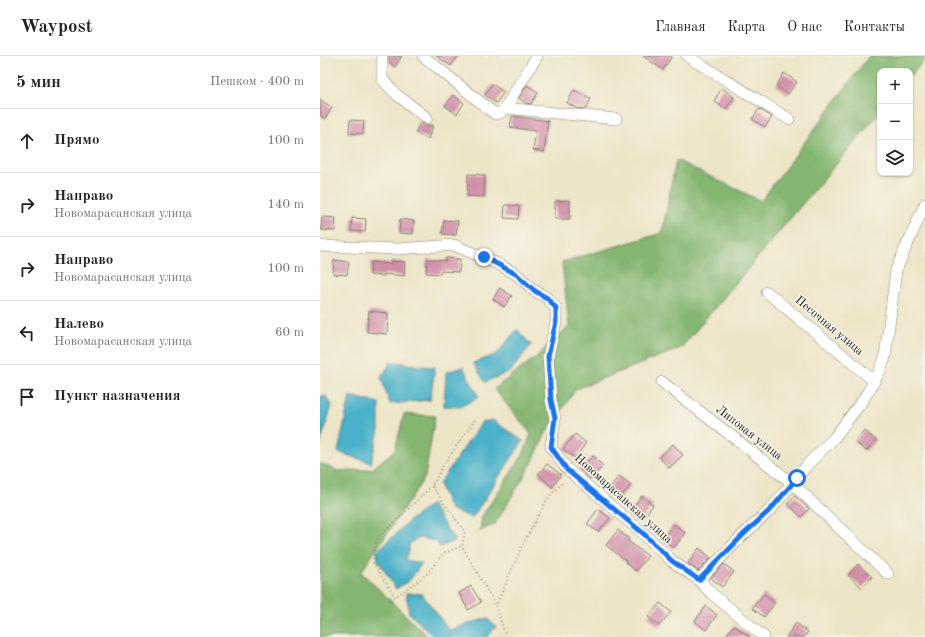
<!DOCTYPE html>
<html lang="ru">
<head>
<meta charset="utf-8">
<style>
	body { margin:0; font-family:"Old Standard TT",serif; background:#f6f6f6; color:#222 }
	.controls { position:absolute; right:12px; top:12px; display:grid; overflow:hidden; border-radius:8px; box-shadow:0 1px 3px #0004 }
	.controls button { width:36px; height:36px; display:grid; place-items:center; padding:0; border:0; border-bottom:1px solid #e0e0e0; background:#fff; color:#222; font:20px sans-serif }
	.stop { position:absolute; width:12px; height:12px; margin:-9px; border:3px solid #1a73e8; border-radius:50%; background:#fff }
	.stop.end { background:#1a73e8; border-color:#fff; box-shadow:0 1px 4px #0008 }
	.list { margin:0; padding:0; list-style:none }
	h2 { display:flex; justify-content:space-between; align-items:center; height:52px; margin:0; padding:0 16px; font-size:17px }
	h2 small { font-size:13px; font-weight:400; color:#767676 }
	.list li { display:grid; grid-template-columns:26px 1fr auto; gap:12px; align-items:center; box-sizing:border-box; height:64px; padding:0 16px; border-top:1px solid #e0e0e0 }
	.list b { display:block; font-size:15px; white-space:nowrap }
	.list p { margin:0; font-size:13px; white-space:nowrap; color:#767676 }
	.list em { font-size:13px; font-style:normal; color:#767676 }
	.icon { flex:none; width:22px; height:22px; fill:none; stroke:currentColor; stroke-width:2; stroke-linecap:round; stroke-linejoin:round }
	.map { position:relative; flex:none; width:605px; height:581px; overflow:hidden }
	header { display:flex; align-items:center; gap:24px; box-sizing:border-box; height:56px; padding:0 20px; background:#fff; border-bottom:1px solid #e0e0e0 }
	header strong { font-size:19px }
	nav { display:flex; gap:22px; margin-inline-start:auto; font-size:14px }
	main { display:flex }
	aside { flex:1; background:#fff }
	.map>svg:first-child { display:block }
	.forest { fill:#84b671; stroke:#506946 }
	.water { fill:#4ab1c9; stroke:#336672 }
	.building { fill:#d18ea8 }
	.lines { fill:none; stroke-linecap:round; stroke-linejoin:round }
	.minor-casing { stroke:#848072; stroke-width:12 }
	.path { stroke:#848072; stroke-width:1.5; stroke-dasharray:1 3; stroke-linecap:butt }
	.minor { stroke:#fff; stroke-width:11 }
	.route { stroke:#1a73e8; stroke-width:5 }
	.labels { text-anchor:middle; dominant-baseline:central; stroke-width:3; stroke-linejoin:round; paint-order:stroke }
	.street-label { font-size:12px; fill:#1c1c1c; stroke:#f7f3e8 }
</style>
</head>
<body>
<header>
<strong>Waypost</strong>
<nav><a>Главная</a><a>Карта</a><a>О нас</a><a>Контакты</a></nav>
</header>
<main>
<aside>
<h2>5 мин<small>Пешком · 400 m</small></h2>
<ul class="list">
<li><svg class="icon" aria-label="ahead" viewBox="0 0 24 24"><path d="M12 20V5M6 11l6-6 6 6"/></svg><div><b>Прямо</b></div><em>100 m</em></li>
<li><svg class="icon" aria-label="right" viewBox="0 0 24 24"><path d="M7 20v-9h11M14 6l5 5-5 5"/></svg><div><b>Направо</b><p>Новомарасанская улица</p></div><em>140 m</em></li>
<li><svg class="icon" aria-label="right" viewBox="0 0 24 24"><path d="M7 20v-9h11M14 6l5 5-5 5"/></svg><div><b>Направо</b><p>Новомарасанская улица</p></div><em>100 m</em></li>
<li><svg class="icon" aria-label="left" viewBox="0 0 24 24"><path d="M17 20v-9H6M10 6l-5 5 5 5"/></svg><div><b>Налево</b><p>Новомарасанская улица</p></div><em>60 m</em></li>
<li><svg class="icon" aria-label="arrive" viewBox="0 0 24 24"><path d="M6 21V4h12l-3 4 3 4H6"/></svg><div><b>Пункт назначения</b></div></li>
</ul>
</aside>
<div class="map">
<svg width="605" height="581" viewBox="0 0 605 581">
	<rect width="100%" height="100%" fill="#f7f3e8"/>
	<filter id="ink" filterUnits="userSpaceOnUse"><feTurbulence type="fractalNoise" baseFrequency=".025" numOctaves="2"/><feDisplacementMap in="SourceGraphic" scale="8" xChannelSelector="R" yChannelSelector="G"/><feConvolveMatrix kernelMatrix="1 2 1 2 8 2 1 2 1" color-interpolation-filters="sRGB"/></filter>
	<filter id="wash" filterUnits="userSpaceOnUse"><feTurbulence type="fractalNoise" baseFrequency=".012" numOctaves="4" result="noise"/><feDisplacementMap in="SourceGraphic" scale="16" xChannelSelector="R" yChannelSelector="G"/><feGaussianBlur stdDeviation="0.9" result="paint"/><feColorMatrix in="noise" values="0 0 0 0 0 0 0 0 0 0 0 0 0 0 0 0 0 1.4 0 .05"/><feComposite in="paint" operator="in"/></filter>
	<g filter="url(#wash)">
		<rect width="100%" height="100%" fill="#ede5c7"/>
		<g class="forest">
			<polygon points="549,0 605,0 605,3 590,21 590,15 560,15 560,56 361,292 256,333 226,377 212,407 175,468 160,475 162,460 203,399 211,378 174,333 216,301 249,270 242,206 342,177 356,104 441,145"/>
			<polygon points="84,358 115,360 105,421 41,516 108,581 0,581 0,407 18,415 52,413 75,394"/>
		</g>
		<g class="water">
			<polygon points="197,273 211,289 190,316 165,326 153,307 177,298"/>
			<polygon points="71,305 100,310 115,311 110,344 70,348 61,322"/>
			<polygon points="143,311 159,341 140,351 124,350 126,316"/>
			<polygon points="5,339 12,349 0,389 0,341"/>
			<polygon points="30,340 59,347 59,374 51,407 18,396"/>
			<polygon points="172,364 203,385 152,462 130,453 119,428 162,366"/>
			<polygon points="111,448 135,485 120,491 116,485 100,482 89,488 89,496 85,504 102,507 90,524 76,533 58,504 57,495 89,465"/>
			<polygon points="86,537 102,538 129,574 167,562 176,571 167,581 114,581 89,557"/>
		</g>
		<g id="blocks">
			<g class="building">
				<polygon points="69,0 82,0 75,11 69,6"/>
				<polygon points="116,0 138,0 131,10"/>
				<polygon points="323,0 352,0 343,14"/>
				<polygon points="464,17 477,26 468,38 456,30"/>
				<polygon points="172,28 184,36 176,47 165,39"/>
				<polygon points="207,29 218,37 211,48 206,47 199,42"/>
				<polygon points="402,32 414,41 406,53 394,45"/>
				<polygon points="254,34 271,43 266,53 256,52 247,47"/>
				<polygon points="133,39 144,47 137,58 125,50"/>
				<polygon points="0,43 12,52 5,63 0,59"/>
				<polygon points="439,53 452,61 445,71 432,63"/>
				<polygon points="192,60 228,65 224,96 213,94 216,75 190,71"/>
				<polygon points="30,64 44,65 43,78 29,77"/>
				<polygon points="100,66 106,69 113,70 108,83 95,77"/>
				<polygon points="148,118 165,119 164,141 147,140"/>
				<polygon points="250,144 250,163 235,163 235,145"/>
				<polygon points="185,149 199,150 198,163 184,162"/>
				<polygon points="2,161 16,162 15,175 1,174"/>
				<polygon points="32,162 46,163 45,176 31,175"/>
				<polygon points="80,163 94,165 93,178 79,177"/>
				<polygon points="124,164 138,165 136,179 122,178"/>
				<polygon points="126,202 140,203 139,216 121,215 120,218 106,217 107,203 126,205"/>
				<polygon points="14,204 29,206 27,219 13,218"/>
				<polygon points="71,205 85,206 84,220 64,218 64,220 50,219 51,206 71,208"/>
				<polygon points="180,232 192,240 184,251 173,243"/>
				<polygon points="49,255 68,257 67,278 47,276"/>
				<polygon points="544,374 556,384 546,395 535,386"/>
				<polygon points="255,378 266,387 255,402 243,393"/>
				<polygon points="353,388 363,399 349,412 339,401"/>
				<polygon points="273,400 283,410 270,423 259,413"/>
				<polygon points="227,408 241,419 232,431 218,418"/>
				<polygon points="299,420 311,429 299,443 288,434"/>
				<polygon points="322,440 333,449 322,463 310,455"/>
				<polygon points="475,440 489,453 481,461 468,448"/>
				<polygon points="278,453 290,462 278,476 267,468"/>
				<polygon points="354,468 365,477 354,492 342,483"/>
				<polygon points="298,474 309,483 308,485 328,500 316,515 305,506 306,505 286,489"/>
				<polygon points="379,492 391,502 378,515 368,507"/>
				<polygon points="404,508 414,516 402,531 391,522"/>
				<polygon points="538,508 552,521 542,532 528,519"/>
				<polygon points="151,530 161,546 148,554 139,537"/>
				<polygon points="444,538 455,547 444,561 432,552"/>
				<polygon points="340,547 351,556 339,570 328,561"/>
				<polygon points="386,550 397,559 386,574 375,565"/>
				<polygon points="476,567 488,576 484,581 466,581"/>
				<polygon points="414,569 430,581 405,581"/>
			</g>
		</g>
	</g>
	<g filter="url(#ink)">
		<use href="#blocks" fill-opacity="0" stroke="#848072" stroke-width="1"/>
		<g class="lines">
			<g class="minor-casing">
				<g id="minor">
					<polyline points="62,0 62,23 77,39 107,62"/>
					<polyline points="103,0 175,58 180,57 185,52 217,0"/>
					<polyline points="367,0 469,63"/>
					<polyline points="185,52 296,63"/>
					<polyline points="0,190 78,193 134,189 180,209 196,218 215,235 227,242 236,252 236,266 228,300 231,344 235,362 231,391 247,413 324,478 352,505 379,524 391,537 444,581"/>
					<polyline points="447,236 554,325"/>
					<polyline points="342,326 472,427 568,518"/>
					<polyline points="379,524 424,478 451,453 489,407 514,382 543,344 559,317 565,301 576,214 605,148"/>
				</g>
			</g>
			<g class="path">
				<polyline points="155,364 125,406 112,430 145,476 142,490 176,550"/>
				<polyline points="112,430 57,483 53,506 75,541 107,518 124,497 142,490"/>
				<polyline points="186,581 176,550 201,492 227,443 244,425"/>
			</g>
			<use href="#minor" class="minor"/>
		</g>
	</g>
	<g class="lines" filter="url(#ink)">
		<polyline class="route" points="164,201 196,218 215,235 227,242 236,252 236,266 228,300 231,344 235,362 231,391 247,414 324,478 352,505 379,524 424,478 451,453 477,422"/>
	</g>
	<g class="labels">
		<g class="street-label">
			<text transform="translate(509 270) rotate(40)">Песочная улица</text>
			<text transform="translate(429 377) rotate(38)">Липовая улица</text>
			<text transform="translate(303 443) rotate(42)">Новомарасанская улица</text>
		</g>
	</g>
</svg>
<div class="controls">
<button>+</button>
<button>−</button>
<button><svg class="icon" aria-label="layers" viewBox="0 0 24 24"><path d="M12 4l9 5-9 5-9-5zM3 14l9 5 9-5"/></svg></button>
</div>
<div class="stop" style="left:477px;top:422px"></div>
<div class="stop end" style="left:164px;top:201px"></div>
</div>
</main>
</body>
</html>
